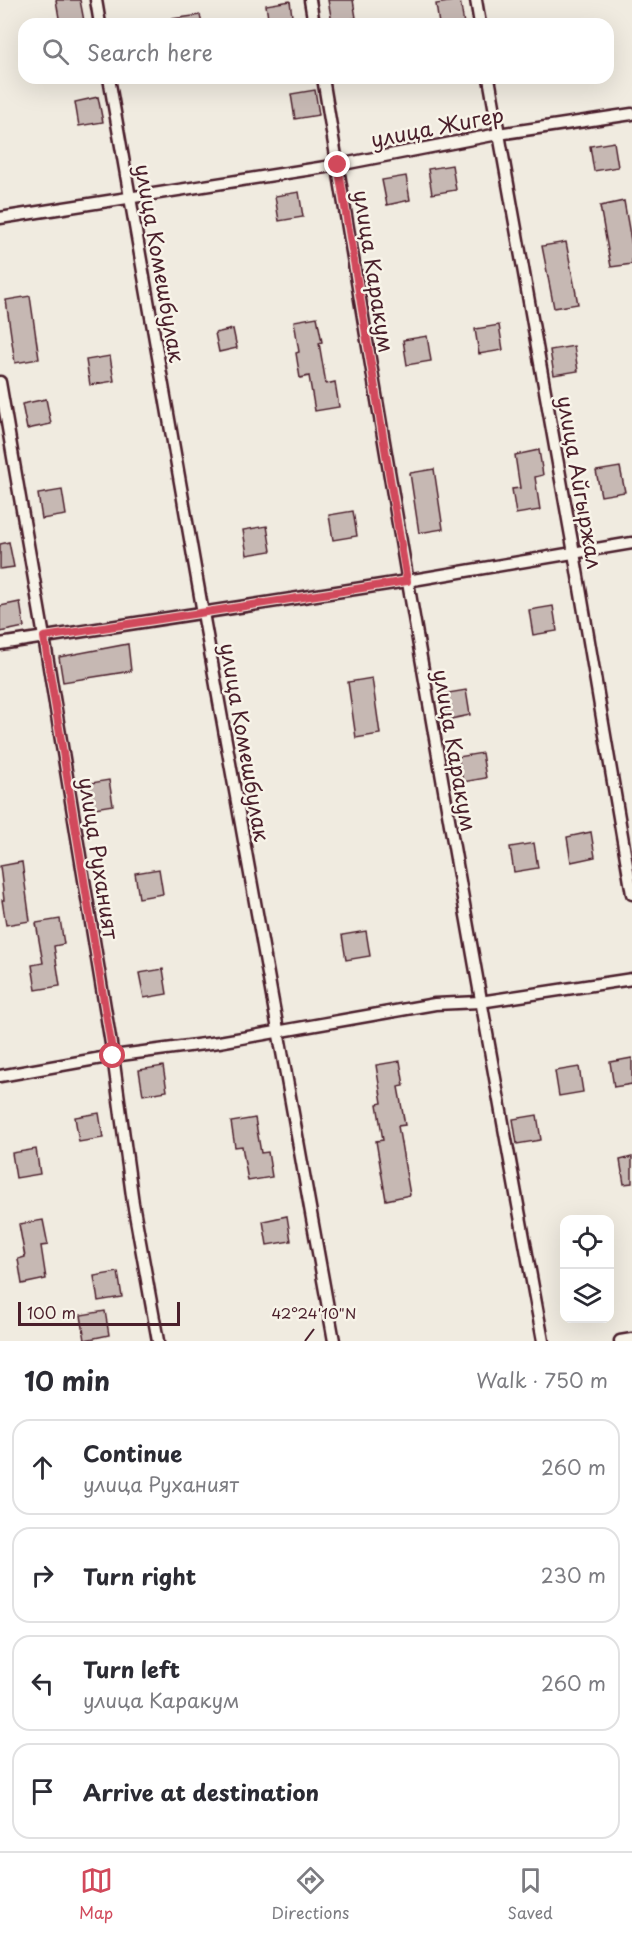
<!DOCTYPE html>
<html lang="en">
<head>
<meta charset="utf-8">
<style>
	body { margin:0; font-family:"Playpen Sans",sans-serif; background:#f2f2f3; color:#2b2b33 }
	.controls { position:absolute; right:18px; bottom:18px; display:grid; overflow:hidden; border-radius:12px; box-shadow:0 6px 24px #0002 }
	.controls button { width:54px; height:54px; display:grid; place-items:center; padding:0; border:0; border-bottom:2px solid #e1e1e2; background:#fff; color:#2b2b33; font:30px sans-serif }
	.scale { position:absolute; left:18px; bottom:15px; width:162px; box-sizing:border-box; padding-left:6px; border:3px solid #4a1f2b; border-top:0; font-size:16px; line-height:21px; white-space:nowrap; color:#4a1f2b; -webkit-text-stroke:4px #f7f3e8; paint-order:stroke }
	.stop { position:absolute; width:18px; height:18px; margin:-14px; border:4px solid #d1495b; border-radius:50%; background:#fff }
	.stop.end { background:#d1495b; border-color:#fff; box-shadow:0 2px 6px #0008 }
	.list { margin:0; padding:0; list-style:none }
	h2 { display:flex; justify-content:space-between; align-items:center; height:78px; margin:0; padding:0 24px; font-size:26px }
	h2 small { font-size:20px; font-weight:400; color:#7c7c81 }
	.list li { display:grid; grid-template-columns:39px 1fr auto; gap:18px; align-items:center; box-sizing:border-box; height:96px; margin:0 12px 12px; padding:0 12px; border:2px solid #e1e1e2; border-radius:18px }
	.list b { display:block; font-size:22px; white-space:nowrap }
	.list p { margin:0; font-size:20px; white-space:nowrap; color:#7c7c81 }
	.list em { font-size:20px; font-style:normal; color:#7c7c81 }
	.icon { flex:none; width:33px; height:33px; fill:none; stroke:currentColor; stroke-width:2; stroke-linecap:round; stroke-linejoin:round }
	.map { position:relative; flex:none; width:632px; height:1341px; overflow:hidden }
	.search { position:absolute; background:#fff; box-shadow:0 6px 24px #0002; left:18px; right:18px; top:18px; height:66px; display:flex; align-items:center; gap:15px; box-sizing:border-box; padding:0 21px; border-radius:18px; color:#7c7c81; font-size:22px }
	.sheet { height:510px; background:#fff }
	nav { display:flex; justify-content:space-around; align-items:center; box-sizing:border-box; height:84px; border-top:2px solid #e1e1e2; background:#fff; font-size:16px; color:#7c7c81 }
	nav a { display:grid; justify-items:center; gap:3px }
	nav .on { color:#d1495b }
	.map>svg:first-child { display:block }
	.building { fill:#c6b8b3; stroke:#4a1f2b; stroke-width:1.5 }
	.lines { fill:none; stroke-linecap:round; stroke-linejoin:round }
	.minor-casing { stroke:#4a1f2b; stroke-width:15 }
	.minor { stroke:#f7f3e8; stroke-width:10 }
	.route { stroke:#d1495b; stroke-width:8 }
	.ticks { fill:none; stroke:#4a1f2b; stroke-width:2 }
	.labels { text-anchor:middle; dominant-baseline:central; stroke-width:5; stroke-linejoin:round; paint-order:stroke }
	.street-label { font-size:21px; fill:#4a1f2b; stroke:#f7f3e8 }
	.ticks-label { font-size:15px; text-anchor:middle; fill:#4a1f2b; stroke:#f7f3e8; stroke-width:5; stroke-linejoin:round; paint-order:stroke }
</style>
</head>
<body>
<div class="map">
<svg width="632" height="1341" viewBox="0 0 632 1341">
	<rect width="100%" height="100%" fill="#f0ebe0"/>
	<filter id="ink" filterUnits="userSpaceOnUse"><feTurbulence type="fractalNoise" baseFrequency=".0167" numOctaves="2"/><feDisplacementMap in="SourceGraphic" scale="12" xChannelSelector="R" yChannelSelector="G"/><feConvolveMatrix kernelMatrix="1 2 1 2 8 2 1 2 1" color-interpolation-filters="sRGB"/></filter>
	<g filter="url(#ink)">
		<g class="building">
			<polygon points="56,0 80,0 84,21 60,24"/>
			<polygon points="328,0 353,0 356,18 332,22"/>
			<polygon points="460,0 464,24 439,24 436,4"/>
			<polygon points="290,1 293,24 269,24 266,5"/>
			<polygon points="200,15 202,24 173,24 172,19"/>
			<polygon points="315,90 319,115 295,119 291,94"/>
			<polygon points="98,97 103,122 79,126 75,102"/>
			<polygon points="614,142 618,167 594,171 590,146"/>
			<polygon points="452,165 456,190 432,194 428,169"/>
			<polygon points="406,176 410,200 387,205 382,180"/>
			<polygon points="299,192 303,217 279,221 275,196"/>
			<polygon points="624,201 632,246 632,264 611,267 600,206"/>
			<polygon points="566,242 578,304 554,308 542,246"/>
			<polygon points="30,296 39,359 15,363 6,300"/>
			<polygon points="317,317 322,342 319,343 326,384 335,382 339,407 315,411 309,376 300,378 296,353 299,352 294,321"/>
			<polygon points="499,325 503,350 479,354 475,329"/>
			<polygon points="233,329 237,348 219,352 215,333"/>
			<polygon points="427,336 431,361 407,365 403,340"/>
			<polygon points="574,346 578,371 554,375 550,350"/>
			<polygon points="110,356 114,381 90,385 86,360"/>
			<polygon points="46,399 51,424 27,429 22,404"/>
			<polygon points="539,450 543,475 535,477 540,510 516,514 512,489 520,488 515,455"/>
			<polygon points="620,467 625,492 601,496 596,471"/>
			<polygon points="434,469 443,529 419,533 410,473"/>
			<polygon points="62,490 66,515 42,519 38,494"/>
			<polygon points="353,511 357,536 333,540 329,515"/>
			<polygon points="267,526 271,551 247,555 243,530"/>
			<polygon points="9,542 14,567 0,569 0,544"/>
			<polygon points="20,602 24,627 0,632 0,606"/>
			<polygon points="553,606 557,631 533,635 529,610"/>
			<polygon points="128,644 131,671 63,682 59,657"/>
			<polygon points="372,678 380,734 356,738 348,682"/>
			<polygon points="466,690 470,715 446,720 442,694"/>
			<polygon points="482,753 486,778 463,782 458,757"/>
			<polygon points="109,780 113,805 89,809 85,784"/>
			<polygon points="591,832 595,857 571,862 567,837"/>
			<polygon points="534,843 538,868 514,872 510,847"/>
			<polygon points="22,862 30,921 6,925 2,900 4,900 0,866"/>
			<polygon points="159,869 163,894 139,898 135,873"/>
			<polygon points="60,919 64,944 54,946 60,986 36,990 32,965 43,963 36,923"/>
			<polygon points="366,931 370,956 346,960 342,935"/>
			<polygon points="163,969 167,994 144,998 139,973"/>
			<polygon points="632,1058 632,1084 614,1087 610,1062"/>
			<polygon points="400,1061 404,1086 398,1087 405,1125 398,1126 410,1195 386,1200 376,1141 383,1140 377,1104 382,1103 376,1065"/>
			<polygon points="163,1066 167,1091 143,1095 139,1070"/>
			<polygon points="579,1067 583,1092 559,1096 555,1071"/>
			<polygon points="99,1113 103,1138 79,1142 75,1117"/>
			<polygon points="537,1115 541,1140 517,1144 513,1119"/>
			<polygon points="255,1118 261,1153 268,1152 272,1177 248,1181 242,1146 235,1147 231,1122"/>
			<polygon points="36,1149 40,1174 16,1178 12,1153"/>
			<polygon points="632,1157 632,1183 624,1184 620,1160"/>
			<polygon points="287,1216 291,1241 267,1245 263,1221"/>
			<polygon points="43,1220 48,1245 41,1246 46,1279 22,1284 18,1259 25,1257 19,1224"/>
			<polygon points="118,1272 122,1297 98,1301 94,1276"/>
			<polygon points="105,1311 109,1335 85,1340 81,1315"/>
		</g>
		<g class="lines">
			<g class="minor-casing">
				<g id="minor">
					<polyline points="96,0 100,24"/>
					<polyline points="310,0 314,24"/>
					<polyline points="476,0 480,24"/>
					<polyline points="109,78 203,613 334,1341"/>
					<path d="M323,78C393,500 465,921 543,1341"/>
					<polyline points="489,78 574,553 632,894"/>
					<polyline points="0,218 338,165 498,134 632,114"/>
					<polyline points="0,382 44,637 113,1056 133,1203 158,1341"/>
					<polyline points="0,644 407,581 632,543"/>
					<polyline points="0,1076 113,1056 219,1042 435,1004 480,1002 632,979"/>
					<polyline points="620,1341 632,1339"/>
				</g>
			</g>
			<use href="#minor" class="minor"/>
		</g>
	</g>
	<g class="lines" filter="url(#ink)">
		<polyline class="route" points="113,1056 44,637 407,581 338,165"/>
	</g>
	<path class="ticks" d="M305,1341L314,1329"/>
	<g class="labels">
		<g class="street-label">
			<text transform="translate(437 126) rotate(-11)">улица Жигер</text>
			<text transform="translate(161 263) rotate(80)">улица Комешбулак</text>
			<text transform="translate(375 271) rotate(81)">улица Каракум</text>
			<text transform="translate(581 482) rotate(80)">улица Айгыржал</text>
			<text transform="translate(246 742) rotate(80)">улица Комешбулак</text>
			<text transform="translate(456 750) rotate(80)">улица Каракум</text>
			<text transform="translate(100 858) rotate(81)">улица Руханият</text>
		</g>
	</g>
	<g class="ticks-label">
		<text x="314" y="1319">42°24'10"N</text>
	</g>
</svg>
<div class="controls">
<button><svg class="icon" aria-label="locate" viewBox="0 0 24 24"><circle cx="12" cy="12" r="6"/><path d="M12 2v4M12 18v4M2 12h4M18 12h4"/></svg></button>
<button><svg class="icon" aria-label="layers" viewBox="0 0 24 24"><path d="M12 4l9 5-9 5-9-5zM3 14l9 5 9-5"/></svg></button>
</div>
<div class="scale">100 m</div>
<div class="stop" style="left:113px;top:1056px"></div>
<div class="stop end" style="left:338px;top:165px"></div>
<div class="search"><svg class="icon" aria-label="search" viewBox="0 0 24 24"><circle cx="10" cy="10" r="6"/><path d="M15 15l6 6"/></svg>Search here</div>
</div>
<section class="sheet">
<h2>10 min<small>Walk · 750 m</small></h2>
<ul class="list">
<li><svg class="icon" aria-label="ahead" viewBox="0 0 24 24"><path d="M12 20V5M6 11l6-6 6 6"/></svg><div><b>Continue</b><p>улица Руханият</p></div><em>260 m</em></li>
<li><svg class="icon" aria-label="right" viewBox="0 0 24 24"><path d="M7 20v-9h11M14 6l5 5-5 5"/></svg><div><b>Turn right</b></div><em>230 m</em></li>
<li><svg class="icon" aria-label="left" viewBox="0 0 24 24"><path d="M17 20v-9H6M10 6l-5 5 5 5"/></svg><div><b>Turn left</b><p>улица Каракум</p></div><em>260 m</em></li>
<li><svg class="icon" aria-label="arrive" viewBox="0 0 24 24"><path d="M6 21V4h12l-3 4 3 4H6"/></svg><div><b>Arrive at destination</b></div></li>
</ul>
</section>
<nav>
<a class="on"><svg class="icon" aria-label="map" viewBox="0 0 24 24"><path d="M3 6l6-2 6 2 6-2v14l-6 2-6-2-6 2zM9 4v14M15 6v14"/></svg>Map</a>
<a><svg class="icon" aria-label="directions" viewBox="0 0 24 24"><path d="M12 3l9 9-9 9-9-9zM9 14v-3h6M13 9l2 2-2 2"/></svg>Directions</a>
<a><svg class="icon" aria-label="saved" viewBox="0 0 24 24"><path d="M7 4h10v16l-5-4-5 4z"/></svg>Saved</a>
</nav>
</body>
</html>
